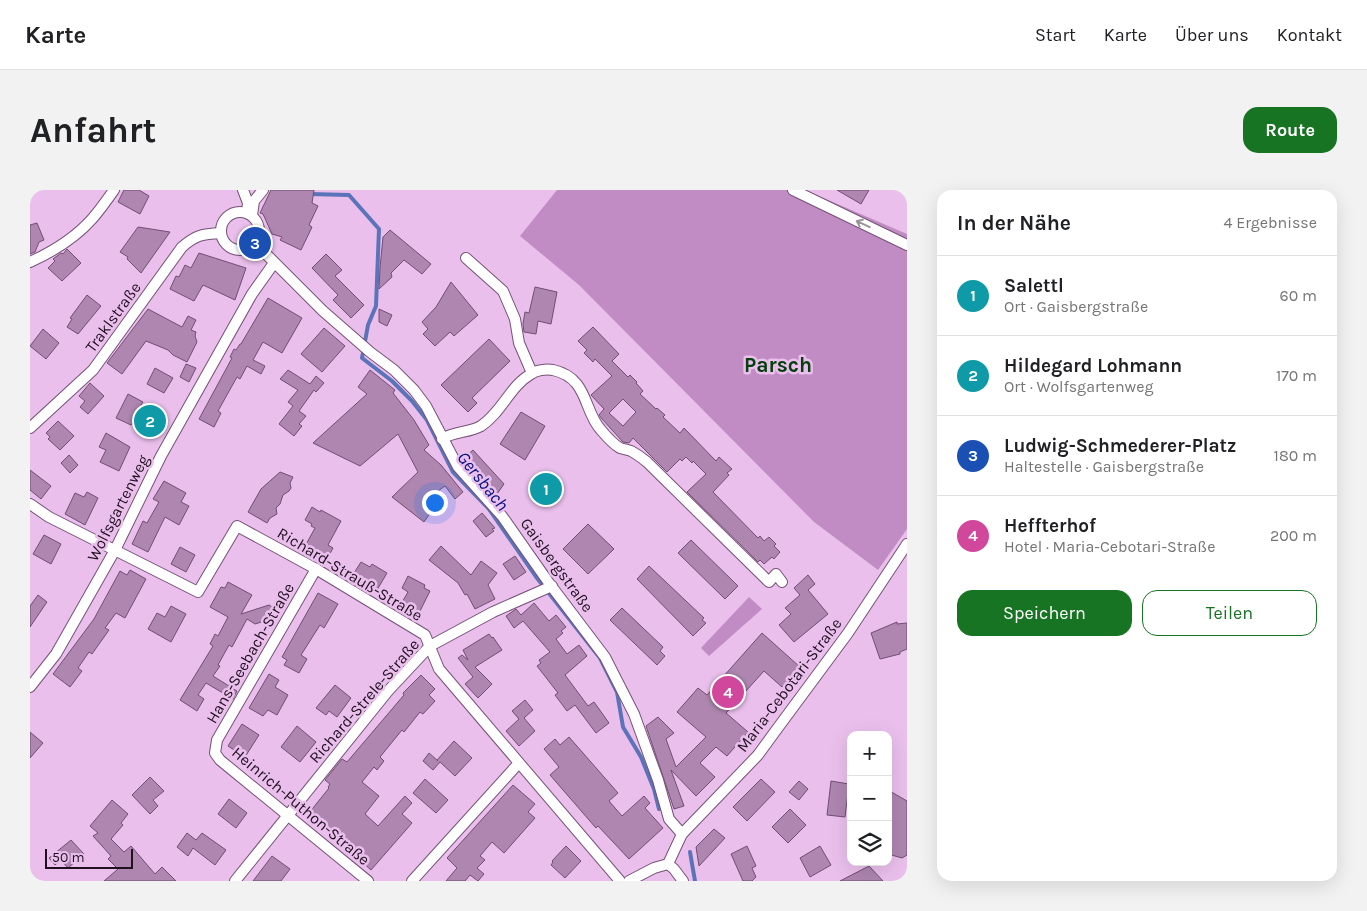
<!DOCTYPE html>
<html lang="de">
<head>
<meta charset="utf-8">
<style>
	body { margin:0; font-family:Karla,sans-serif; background:#f2f2f2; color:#202124 }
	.controls { position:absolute; right:15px; bottom:15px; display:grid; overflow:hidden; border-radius:10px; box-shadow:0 5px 20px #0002 }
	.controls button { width:45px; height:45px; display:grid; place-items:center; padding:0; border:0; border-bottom:1px solid #e0e0e0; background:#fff; color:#202124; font:25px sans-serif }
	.scale { position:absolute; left:15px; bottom:12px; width:88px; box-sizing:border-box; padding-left:5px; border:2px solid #201121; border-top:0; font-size:14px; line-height:18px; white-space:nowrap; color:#201121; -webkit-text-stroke:4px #eabfec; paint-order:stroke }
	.you { position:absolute; left:404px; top:312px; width:18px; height:18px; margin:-12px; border:4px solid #fff; border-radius:50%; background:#1a73e8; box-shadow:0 0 0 8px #1a73e833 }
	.badge { display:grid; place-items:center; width:32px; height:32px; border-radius:50%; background:#177423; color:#fff; font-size:16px; font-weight:700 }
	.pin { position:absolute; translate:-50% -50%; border:2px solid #fff; box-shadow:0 1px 5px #0006 }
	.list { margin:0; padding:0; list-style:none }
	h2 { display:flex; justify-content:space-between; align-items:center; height:65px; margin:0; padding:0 20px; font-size:21px }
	h2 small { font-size:16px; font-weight:400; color:#757577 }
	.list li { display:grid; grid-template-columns:32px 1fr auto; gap:15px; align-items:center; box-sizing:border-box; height:80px; padding:0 20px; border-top:1px solid #e0e0e0 }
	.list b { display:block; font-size:19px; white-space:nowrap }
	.list p { margin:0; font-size:16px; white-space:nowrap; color:#757577 }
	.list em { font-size:16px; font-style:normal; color:#757577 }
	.actions { display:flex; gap:10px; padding:15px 20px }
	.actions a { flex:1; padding:11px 0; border:1px solid #177423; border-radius:15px; text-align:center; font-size:18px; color:#177423 }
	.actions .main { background:#177423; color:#fff }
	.icon { flex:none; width:28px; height:28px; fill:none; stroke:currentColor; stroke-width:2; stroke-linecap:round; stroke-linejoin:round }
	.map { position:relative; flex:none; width:877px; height:691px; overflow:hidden; border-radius:15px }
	header { display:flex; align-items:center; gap:30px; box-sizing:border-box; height:70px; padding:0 25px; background:#fff; border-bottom:1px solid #e0e0e0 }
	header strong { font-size:24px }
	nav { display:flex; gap:28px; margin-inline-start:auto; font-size:18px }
	.intro { display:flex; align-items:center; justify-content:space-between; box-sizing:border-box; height:120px; padding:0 30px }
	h1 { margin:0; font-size:35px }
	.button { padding:12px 22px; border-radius:15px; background:#177423; color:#fff; font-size:18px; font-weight:700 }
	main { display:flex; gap:30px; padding:0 30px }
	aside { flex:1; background:#fff; border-radius:15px; box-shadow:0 5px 20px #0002 }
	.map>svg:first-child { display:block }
	.green { fill:#c18cc4 }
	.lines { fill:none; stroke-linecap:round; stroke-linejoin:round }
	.stream { stroke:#5a73b9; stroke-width:4 }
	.building { fill:#ae86b0; stroke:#724d74; fill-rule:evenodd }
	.street-casing { stroke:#765178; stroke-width:12 }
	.street { stroke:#fff; stroke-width:10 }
	.oneway { stroke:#9b949b }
	.labels { text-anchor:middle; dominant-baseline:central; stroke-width:5; stroke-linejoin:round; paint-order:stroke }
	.street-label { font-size:16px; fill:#201121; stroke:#eabfec }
	.water-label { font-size:18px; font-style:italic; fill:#02127e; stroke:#eabfec }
	.district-label { font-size:21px; font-weight:bold; fill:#04400c; stroke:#eabfec }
</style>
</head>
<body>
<header>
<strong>Karte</strong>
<nav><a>Start</a><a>Karte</a><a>Über uns</a><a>Kontakt</a></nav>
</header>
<div class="intro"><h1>Anfahrt</h1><a class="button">Route</a></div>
<main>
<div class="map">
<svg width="877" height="691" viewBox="0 0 877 691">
	<rect width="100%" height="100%" fill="#eabfec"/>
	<g class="green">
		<polygon points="527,0 775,0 877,44 877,339 848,380 784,332 549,95 490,46"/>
		<polygon points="719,407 732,419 679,466 671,458"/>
	</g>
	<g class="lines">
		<g class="stream">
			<polyline points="279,4 319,5 349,39 346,116 338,135 332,168 362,191 382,211 397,230 423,282 459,319 507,388 570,468 587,502 593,537 611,567 624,599 629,619"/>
			<polyline points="660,662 665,691"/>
		</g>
	</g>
	<g class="building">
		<polygon points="94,0 109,0 119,6 110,24 88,12"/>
		<polygon points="241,0 284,0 282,13 288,16 279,35 282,37 271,60 250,50 252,47 242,44 233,24 230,23"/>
		<polygon points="807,0 839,0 831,14"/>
		<polygon points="7,33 14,50 9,52 5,62 0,64 0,35"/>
		<polygon points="108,37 140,42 111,83 97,69 98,67 90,62"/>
		<polygon points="360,40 401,74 392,84 374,70 361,83 362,87 349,99 350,78 353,47"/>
		<polygon points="37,59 51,73 32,91 18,78 25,71 23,69 31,63 33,64"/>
		<polygon points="169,63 216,78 205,110 173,95 164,111 140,99 146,86 149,87 155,75 161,78"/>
		<polygon points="296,64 312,80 305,86 334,115 321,128 303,110 308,105 282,78"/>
		<polygon points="421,92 448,125 424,146 420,142 405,156 393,144 398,139 392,132 406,117"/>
		<polygon points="505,97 527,102 521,134 508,131 506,144 494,142 493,134 495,122 499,123"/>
		<polygon points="57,105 71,116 48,144 37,137 42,129 40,128"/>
		<polygon points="238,108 272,128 252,163 233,152 223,170 235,176 231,184 217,176 210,189 207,187 188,221 191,223 184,237 169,229 202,168 200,167 204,159 206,160 210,154 211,154"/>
		<polygon points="118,119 152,137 158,126 166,130 161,140 166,142 165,146 167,152 157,172 143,165 138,160 116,151 92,184 77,173"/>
		<polygon points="349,119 362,125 357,136 349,132"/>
		<path d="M563,137L589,164L582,171L598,187L600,185L607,192L606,193L613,201L610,204L626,219L627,218L635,225L633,227L650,243L654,238L686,271L689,267L702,279L697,283L699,285L683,302L728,348L730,346L734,351L739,347L746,354L744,356L750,362L744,369L742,367L734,374L730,370L728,372L657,302L676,284L663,271L662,273L656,267L652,271L650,269L637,282L603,248L599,253L593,252L572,229L569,225L574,219L561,205L582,186L565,169L563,172L554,163L557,160L548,151ZM593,209L606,222L593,236L579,223Z"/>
		<polygon points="294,138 315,156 292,182 271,164"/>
		<polygon points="13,139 29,153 16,169 0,156"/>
		<polygon points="459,149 480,171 442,208 447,213 438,222 411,195"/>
		<polygon points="156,174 166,178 159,192 150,187"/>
		<polygon points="125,178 143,188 134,203 117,194"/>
		<polygon points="258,180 280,194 286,186 294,193 286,202 284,200 269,221 276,226 269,234 272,236 264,246 249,234 263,216 258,212 268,200 250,189"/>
		<polygon points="340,180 365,200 363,203 384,230 399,255 394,260 411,275 433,302 425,309 415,296 396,310 405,316 394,332 362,307 388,282 368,244 330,276 283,253 337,204 328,197"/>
		<polygon points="60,193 74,206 58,224 50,217 55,211 49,206"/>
		<polygon points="98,204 113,212 111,215 117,218 108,235 103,233 101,235 86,228"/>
		<polygon points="491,222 515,236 495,270 470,254"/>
		<polygon points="28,231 44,246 30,260 18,249 20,247 16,243"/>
		<polygon points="76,243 100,257 89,281 70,272 76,260 69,257"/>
		<polygon points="443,260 474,294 467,304 457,293 455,295 432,270"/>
		<polygon points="39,265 48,275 40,283 31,273"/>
		<polygon points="0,280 21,296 11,309 0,300"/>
		<polygon points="250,282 263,287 260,293 261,298 259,301 253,305 250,314 246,318 247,324 240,328 237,333 218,322 231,299"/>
		<polygon points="134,291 156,303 151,312 159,316 149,335 135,327 118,362 102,354 113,331 117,333 129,312 123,309"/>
		<circle cx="516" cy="300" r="9"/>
		<polygon points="57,302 68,308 55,335 35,324 45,303 54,307"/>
		<polygon points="282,317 290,322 291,320 311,331 298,355 303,358 296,371 274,358 285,338 281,336 282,334 275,330"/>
		<polygon points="452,323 465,338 462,339 464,341 456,347 443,331"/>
		<polygon points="558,334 584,359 558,384 533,359"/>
		<polygon points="14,345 31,354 21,374 3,364"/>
		<polygon points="661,350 708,396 695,409 648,363"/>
		<polygon points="411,356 441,385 451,371 467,383 458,395 465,409 445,419 437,404 435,405 428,393 399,370"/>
		<polygon points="150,357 165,365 156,382 141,374"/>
		<polygon points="485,366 496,382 484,390 473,374"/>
		<polygon points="331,372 340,377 342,374 357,383 347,400 332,392 334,389 324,383"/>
		<polygon points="619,376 674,428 672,430 676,433 663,446 607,389"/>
		<polygon points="100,380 116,389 95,428 86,423 75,438 79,440 62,464 59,462 48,478 52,481 40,497 23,484 64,429 90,381 97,385"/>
		<polygon points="778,385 785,394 778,400 798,424 764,452 749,435 761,424 755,418 770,405 764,398"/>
		<polygon points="378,386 395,395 394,398 400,401 389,423 371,414 378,402 372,398"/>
		<polygon points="198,392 222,405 211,424 239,415 244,418 245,422 241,429 225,434 217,429 202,457 199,455 188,475 190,476 183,486 207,501 203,509 176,493 168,505 174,509 167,521 150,510 183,456 180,454 185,444 188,446 198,427 180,417 191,397 195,398"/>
		<polygon points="288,403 308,414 294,438 290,435 271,465 277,469 269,483 254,475 257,470 252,467"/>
		<polygon points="8,405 17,412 0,437 0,416"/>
		<polygon points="504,413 519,431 526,425 536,437 531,441 533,443 526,449 537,464 549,455 557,466 535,485 558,516 564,512 579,533 566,543 545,515 537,521 525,505 528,503 507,476 511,473 509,470 520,462 493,431 484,438 476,426 486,419 491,425"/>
		<polygon points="141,416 156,424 141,452 118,439 127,423 135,427"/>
		<polygon points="592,418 633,457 630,461 635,466 627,475 580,430"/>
		<polygon points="867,432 867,434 877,433 877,459 870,462 870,464 850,469 841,443"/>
		<polygon points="732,443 770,477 752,497 734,481 696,523 718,542 697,566 686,557 670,573 685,587 666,606 641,580 654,616 644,619 616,536 628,527 644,543 636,549 646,577 676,547 647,522 668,498 677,505"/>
		<polygon points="459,444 462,448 463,447 472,460 445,477 462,494 448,508 435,494 443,487 428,468 432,465 438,470 433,460"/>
		<polygon points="239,484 249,490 245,497 258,505 247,525 238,520 233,526 219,518"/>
		<polygon points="391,485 405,499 399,505 405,511 393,524 390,522 374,542 372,540 350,567 354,571 347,580 344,577 332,592 349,606 335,624 348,636 375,606 382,613 372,624 382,633 341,680 322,663 326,660 279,623 299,598 298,597 300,594 295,590 312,569 317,572 374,505 373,503"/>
		<polygon points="305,495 321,508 307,527 299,521 296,525 286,518"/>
		<polygon points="495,510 503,520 494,528 505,541 489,556 476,541 489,529 482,521"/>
		<polygon points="212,534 229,545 215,567 198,556"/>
		<polygon points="267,536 286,552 270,572 251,557"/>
		<polygon points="0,542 13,553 0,568"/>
		<polygon points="539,547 588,603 579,611 592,626 614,606 620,613 615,618 633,638 599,669 568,636 566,638 520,585 529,577 514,559 525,549 530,555"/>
		<polygon points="424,551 442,568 425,586 410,572 403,580 393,571 399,563 408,571 407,570"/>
		<polygon points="120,587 134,601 123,610 128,616 120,624 102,605"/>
		<polygon points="395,589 418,610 406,623 383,603"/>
		<polygon points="731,589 745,602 717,631 703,617"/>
		<polygon points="769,591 778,599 769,610 759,602"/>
		<polygon points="801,591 819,594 815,627 797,625"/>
		<polygon points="483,595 505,614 498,622 505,628 474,663 462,652 450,666 455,670 447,678 454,684 448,691 440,685 435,691 416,691 427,678 417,668"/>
		<polygon points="858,600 877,611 877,665 872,668 858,664 858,641 860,632 858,631"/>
		<polygon points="199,609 217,623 206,638 188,624"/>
		<polygon points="82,610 98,624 91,633 93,635 81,649 94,662 101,656 125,684 132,677 146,691 74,691 88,679 78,669 81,666 63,646 68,643 60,636"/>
		<polygon points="760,619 776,635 758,653 742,637"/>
		<polygon points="684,639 695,648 669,676 666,657"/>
		<polygon points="157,643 166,650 172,643 196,660 185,675 163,658 158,666 147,657"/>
		<polygon points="41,650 54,664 38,678 31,670 25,675 19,668"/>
		<polygon points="536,656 551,671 535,688 521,675 523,672 522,671"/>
		<polygon points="717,656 726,676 722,678 726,687 722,691 713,691 701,664"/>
		<polygon points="790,656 801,675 780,687 770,668"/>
		<polygon points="242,666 260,679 251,691 223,691"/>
		<polygon points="839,676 853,691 810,691"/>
	</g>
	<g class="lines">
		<g class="street-casing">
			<g id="street">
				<polyline points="213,0 218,13 217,22"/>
				<polyline points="763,0 877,55"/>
				<circle cx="210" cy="41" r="19"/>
				<polyline points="222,25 224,11 233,0"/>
				<polyline points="225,53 293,121 340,162 364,180 384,200 396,216 428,277 472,326 519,393 575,467 604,524 628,590 639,629 652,644"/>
				<polyline points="436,68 473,101 485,129 489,153 502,183"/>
				<path d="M0,72C22,62 46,47 62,29C70,20 77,10 84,0"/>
				<path d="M0,238L63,180L152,57C166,45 172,44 191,43"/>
				<path d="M412,249C424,241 439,243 451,236C472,222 480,196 501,184C506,180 516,179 523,180C559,188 553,221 571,240C576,246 583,254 590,258C594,259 598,260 601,261C607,264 612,268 617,272L739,392L746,384L752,392"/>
				<polyline points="0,314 19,327 168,402 207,336 286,379 395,445 409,479 590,691"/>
				<polyline points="286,379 187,550 185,563 190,570 338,691"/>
				<polyline points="0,497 26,464 85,360 131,266 222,104 244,73"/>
				<polyline points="638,674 652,644 728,565 744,543 818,443 877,354"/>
				<polyline points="638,674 644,679 653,691"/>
				<polyline points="205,691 358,501 400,456 463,422 522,396"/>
				<polyline points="382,691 488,574"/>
				<polyline points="599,691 624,678 638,674"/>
			</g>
		</g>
		<use href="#street" class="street"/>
	</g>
	<defs><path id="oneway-shaft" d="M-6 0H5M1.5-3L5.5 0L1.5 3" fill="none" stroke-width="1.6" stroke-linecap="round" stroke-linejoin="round" transform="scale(1.25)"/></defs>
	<use class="oneway" href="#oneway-shaft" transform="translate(833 34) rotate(-155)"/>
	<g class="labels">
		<g class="street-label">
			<text transform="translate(83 127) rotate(-54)">Traklstraße</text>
			<text transform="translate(88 318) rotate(-63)">Wolfsgartenweg</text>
			<text transform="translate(527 375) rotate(54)">Gaisbergstraße</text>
			<text transform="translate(320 384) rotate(31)">Richard-Strauß-Straße</text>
			<text transform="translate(220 463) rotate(-60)">Hans-Seebach-Straße</text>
			<text transform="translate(759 495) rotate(-53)">Maria-Cebotari-Straße</text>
			<text transform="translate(334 511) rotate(-49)">Richard-Strele-Straße</text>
			<text transform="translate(271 616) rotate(40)">Heinrich-Puthon-Straße</text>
		</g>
		<g class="water-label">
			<text transform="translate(453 291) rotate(51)">Gersbach</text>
		</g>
		<g class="district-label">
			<text x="748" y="175">Parsch</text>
		</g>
	</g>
</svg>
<div class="controls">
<button>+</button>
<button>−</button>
<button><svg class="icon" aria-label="layers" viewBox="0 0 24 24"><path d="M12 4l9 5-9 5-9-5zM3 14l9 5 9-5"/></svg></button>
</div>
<div class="scale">50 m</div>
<div class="you"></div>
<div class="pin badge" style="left:516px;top:299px;background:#0f9aa8">1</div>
<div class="pin badge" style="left:120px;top:231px;background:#0f9aa8">2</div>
<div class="pin badge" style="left:225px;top:53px;background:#1a4fb4">3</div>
<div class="pin badge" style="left:698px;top:502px;background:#d1479c">4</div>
</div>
<aside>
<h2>In der Nähe<small>4 Ergebnisse</small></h2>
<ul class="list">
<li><span class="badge" style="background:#0f9aa8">1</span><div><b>Salettl</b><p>Ort · Gaisbergstraße</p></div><em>60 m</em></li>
<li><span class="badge" style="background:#0f9aa8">2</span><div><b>Hildegard Lohmann</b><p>Ort · Wolfsgartenweg</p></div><em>170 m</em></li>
<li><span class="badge" style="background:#1a4fb4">3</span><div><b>Ludwig-Schmederer-Platz</b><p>Haltestelle · Gaisbergstraße</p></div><em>180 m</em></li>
<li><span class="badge" style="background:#d1479c">4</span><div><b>Heffterhof</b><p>Hotel · Maria-Cebotari-Straße</p></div><em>200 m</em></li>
</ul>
<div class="actions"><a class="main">Speichern</a><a>Teilen</a></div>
</aside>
</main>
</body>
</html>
